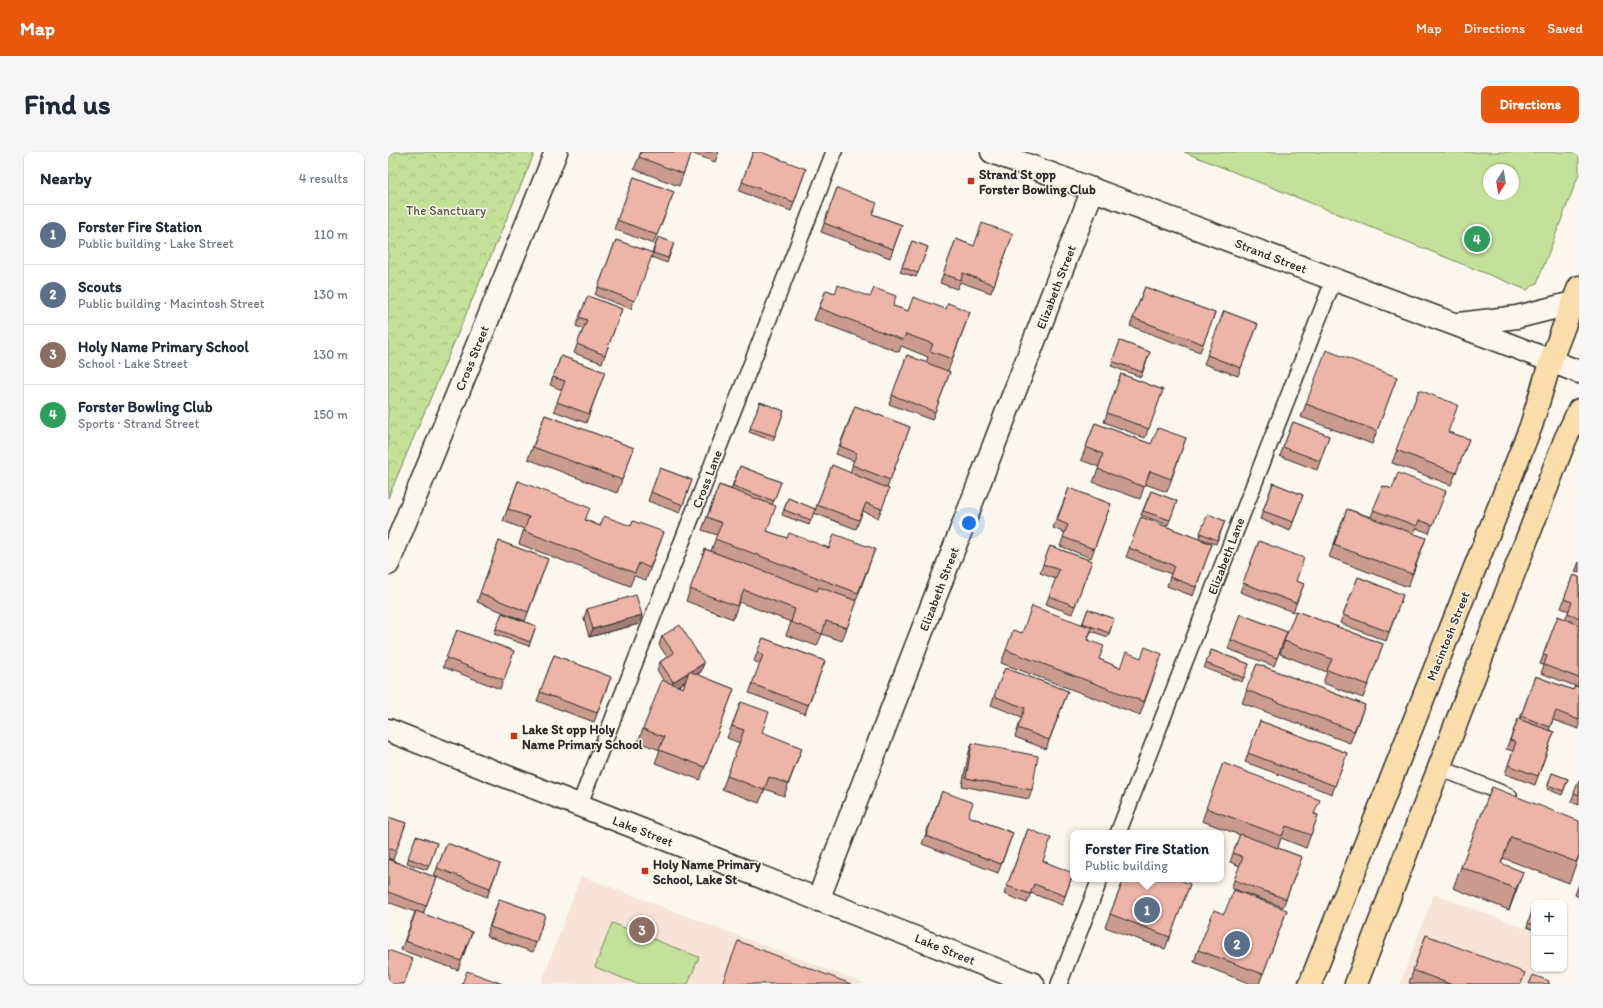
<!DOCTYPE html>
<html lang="en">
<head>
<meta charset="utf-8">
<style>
	body { margin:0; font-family:Itim,sans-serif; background:#f6f6f7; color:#1f2937 }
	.controls { position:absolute; right:12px; bottom:12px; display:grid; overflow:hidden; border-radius:8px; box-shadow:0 1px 3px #0004 }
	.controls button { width:36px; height:36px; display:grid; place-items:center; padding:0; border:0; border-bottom:1px solid #e0e1e3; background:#fff; color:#1f2937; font:20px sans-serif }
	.compass { position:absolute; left:1095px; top:12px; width:36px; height:36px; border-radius:50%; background:#fff; box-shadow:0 1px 3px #0004; rotate:192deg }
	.you { position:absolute; left:581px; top:371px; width:14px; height:14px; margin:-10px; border:3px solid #fff; border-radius:50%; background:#1a73e8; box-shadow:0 0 0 6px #1a73e833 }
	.badge { display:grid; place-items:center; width:26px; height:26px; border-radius:50%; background:#ea580c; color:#fff; font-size:13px; font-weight:700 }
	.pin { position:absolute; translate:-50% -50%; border:2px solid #fff; box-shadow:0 1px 4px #0006 }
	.popup { position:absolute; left:682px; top:678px; width:154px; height:52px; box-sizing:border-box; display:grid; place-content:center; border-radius:8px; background:#fff; filter:drop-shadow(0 1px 3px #0005); font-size:13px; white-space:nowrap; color:#747a83 }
	.popup b { font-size:15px; color:#1f2937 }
	.popup::after { content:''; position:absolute; left:50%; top:100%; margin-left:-8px; border:8px solid transparent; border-top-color:#fff }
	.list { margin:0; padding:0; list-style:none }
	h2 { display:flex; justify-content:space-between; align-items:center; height:52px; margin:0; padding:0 16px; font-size:17px }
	h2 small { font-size:13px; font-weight:400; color:#747a83 }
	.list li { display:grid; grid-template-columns:26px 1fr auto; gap:12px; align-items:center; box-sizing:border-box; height:60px; padding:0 16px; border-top:1px solid #e0e1e3 }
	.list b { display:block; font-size:15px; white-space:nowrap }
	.list p { margin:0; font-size:13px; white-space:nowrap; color:#747a83 }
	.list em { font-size:13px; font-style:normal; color:#747a83 }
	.map { position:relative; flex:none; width:1191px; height:832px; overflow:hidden; border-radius:8px }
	header { display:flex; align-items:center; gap:24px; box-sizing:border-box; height:56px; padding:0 20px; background:#ea580c; color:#fff }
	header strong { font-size:19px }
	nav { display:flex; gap:22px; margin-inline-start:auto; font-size:14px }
	.intro { display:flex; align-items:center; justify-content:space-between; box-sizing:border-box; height:96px; padding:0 24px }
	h1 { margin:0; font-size:28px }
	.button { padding:10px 18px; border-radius:8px; background:#ea580c; color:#fff; font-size:14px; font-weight:700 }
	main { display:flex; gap:24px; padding:0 24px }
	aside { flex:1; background:#fff; border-radius:8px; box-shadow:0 1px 3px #0004 }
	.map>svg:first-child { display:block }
	.built { fill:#f7e3d8 }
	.forest { fill:url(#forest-crowns); stroke:#778662 }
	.pitch { fill:#c3e199; stroke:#778662; fill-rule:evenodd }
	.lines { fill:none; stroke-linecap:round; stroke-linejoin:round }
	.lane-casing { stroke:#2b2b2b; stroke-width:18 }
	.street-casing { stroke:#2b2b2b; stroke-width:25 }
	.secondary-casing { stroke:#2b2b2b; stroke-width:25 }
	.primary-casing { stroke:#2b2b2b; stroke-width:25 }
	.lane { stroke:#fbf7ec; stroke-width:15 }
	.street { stroke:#fbf7ec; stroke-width:22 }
	.secondary { stroke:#fbf7ec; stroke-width:22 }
	.primary { stroke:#faddab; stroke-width:22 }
	.wall { fill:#cc9b90; stroke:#2b2b2b; fill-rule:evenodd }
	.shaded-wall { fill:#a67e76; stroke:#2b2b2b }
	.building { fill:#edb4a8; stroke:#2b2b2b }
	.poi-dot { fill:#c8321e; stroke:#fbf7ec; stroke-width:1.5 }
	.labels { text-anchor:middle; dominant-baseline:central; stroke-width:3; stroke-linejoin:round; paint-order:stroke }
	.poi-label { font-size:13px; font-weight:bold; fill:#2b2b2b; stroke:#fbf7ec; text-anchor:start }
	.park-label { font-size:13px; fill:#515846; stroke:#fbf7ec }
	.street-label { font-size:13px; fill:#2b2b2b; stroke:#fbf7ec }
</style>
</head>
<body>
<header>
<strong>Map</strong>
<nav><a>Map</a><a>Directions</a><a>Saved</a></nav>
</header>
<div class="intro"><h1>Find us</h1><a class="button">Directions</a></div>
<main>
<aside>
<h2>Nearby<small>4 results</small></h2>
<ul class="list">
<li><span class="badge" style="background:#5c6f8a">1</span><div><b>Forster Fire Station</b><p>Public building · Lake Street</p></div><em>110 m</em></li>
<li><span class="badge" style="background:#5c6f8a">2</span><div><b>Scouts</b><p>Public building · Macintosh Street</p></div><em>130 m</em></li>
<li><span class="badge" style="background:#8d6e63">3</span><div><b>Holy Name Primary School</b><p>School · Lake Street</p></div><em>130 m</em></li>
<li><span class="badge" style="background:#2e9e5b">4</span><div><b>Forster Bowling Club</b><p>Sports · Strand Street</p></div><em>150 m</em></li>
</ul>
</aside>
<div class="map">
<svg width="1191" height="832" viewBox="0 0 1191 832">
	<defs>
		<pattern id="forest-crowns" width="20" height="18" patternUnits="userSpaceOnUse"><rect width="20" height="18" fill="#c3e199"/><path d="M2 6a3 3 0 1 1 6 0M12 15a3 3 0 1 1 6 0" fill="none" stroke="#a8c184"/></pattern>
	</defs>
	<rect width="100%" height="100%" fill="#fbf7ec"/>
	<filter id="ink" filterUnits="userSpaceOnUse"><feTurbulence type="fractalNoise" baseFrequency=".025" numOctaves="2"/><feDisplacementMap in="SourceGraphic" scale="8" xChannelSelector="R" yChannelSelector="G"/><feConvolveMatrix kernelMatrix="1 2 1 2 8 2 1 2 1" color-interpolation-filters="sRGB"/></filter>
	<g filter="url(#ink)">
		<g class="built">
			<polygon points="193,724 478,832 153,832"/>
			<polygon points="1046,742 1146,780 1146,816 1140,832 1012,832"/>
		</g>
		<polygon class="forest" points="0,0 147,0 0,346"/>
		<g class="pitch">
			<path d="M796,0H1191V22L1149,131L1139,138ZM1101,18H1125V42H1101Z"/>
			<polygon points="224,771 311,805 300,832 249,832 207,815"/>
		</g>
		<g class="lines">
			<g class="lane-casing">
				<g id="lane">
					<polyline points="1050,615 1121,644"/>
					<polyline points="191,654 446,0"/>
					<polyline points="730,681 946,127"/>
					<polyline points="671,832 712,727"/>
				</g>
			</g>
			<g class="street-casing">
				<g id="street">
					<polyline points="0,412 168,0"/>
					<polyline points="430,748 705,37"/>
				</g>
			</g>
			<g class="secondary-casing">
				<g id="secondary">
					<polyline points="604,0 1117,191 1191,220"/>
					<polyline points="1071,172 1129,165 1185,151"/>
					<polyline points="0,578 645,832"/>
				</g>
			</g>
			<g class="primary-casing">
				<g id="primary">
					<polyline points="922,832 1143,274 1163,208 1191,135"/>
					<polyline points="968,832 1177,288 1191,258"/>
				</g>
			</g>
			<use href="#lane" class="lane"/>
			<use href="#street" class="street"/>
			<use href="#secondary" class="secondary"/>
			<use href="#primary" class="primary"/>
		</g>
		<g class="wall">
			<polygon points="253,0 331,0 327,10 303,1 291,34 246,17"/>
			<polygon points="365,0 418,17 403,59 351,39"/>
			<polygon points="246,25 286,40 265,92 226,77"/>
			<polygon points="449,36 484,62 514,73 502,106 433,80"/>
			<polygon points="625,82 603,141 572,130 569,137 552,131 568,87 586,94"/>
			<polygon points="270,85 286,91 279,111 263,105 243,157 207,143 228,88 264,101"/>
			<polygon points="524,89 540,95 528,125 512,120"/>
			<polygon points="757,135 827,161 812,200 742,174"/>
			<polygon points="438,138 447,141 505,154 520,159 558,157 582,160 560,219 562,220 544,268 501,252 519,203 538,211 540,205 513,194 511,200 426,168"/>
			<polygon points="200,144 234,157 214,211 186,201 195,177 188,174"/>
			<polygon points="836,159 870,172 850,224 816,212"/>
			<polygon points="732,189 762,200 753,225 723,214"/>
			<polygon points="173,204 217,220 198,271 166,259 174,238 162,233"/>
			<polygon points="733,222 775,238 757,286 716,270"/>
			<polygon points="1009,225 984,292 913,265 918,252"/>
			<polygon points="1031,238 1060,280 1081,287 1063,333 1004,311"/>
			<polygon points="372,250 396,259 385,289 361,280"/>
			<polygon points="467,254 522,275 499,336 501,337 490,366 475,359 468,377 426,361 444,313 462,321 466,309 448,302"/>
			<polygon points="157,263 246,296 229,341 140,307"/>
			<polygon points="905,270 941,284 929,318 892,304"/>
			<polygon points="707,271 763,292 798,286 779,340 757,332 752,347 705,330 711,315 693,308"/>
			<polygon points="352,314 393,330 384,353 379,379 399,386 441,396 487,397 468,449 469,449 454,489 434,482 429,494 398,483 403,470 351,450 345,467 298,449 317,397 323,399 329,383 314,378 331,333 343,337"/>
			<polygon points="272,316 304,328 292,361 260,349"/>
			<polygon points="130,329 198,368 212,374 243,374 276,380 258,428 246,424 242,434 131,392 136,377 115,369"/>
			<polygon points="885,331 915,343 902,379 872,367"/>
			<polygon points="995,334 1004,337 1058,339 1041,381 1028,376 1026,382 1038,386 1020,435 941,405 959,357 983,365"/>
			<polygon points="681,336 723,352 703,406 672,394 677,381 665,376"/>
			<polygon points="763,339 789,349 780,373 753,363"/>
			<polygon points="400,346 427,357 421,373 394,363"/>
			<polygon points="820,362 837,369 828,392 811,386"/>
			<polygon points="753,365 824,392 805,444 779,434 783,422 738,405"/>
			<polygon points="111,389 160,407 137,469 89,450"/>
			<polygon points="871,389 908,429 916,432 905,460 852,440"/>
			<polygon points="662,394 704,409 684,462 658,452 668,427 652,421"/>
			<polygon points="1191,410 1191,421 1187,420"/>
			<polygon points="1185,423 1191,425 1191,529 1189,534 1191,535 1191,577 1165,568 1161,578 1166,580 1147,633 1117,622 1125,599 1118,597 1130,567 1132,567 1147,524 1185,538 1187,534 1153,521 1156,513 1152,512 1170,464 1177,467 1181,459 1173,456"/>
			<polygon points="970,425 1015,443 998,489 952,471"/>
			<polygon points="199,457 251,472 201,485 196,466"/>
			<polygon points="700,457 726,467 720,485 703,479 700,488 711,507 732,516 753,506 774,502 752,563 613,511 618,498 634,481 694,473"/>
			<polygon points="908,459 995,492 975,546 935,531 939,520 892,502"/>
			<polygon points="114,461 148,474 141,494 106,482"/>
			<polygon points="852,462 899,480 886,514 840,497"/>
			<polygon points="69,478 126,499 112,537 55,515"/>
			<path d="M274,484L313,520L308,522L346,537L312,628L267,611L272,598L250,590L255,577L276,529L269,518L272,510L279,505L271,493ZM298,529L295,536L290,534L292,533Z"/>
			<polygon points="375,486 437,509 417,562 361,541 372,512 366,509"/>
			<polygon points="823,498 861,512 854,530 816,516"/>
			<polygon points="166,503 223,525 206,570 149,549"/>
			<polygon points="869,512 977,553 962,591 854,551"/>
			<polygon points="617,516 680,539 658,597 627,585 634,565 603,553"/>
			<polygon points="353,550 374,581 414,596 396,644 377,637 371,651 334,637 352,591 339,586"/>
			<polygon points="872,569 959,601 944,642 857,610"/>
			<polygon points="584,591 644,638 641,647 574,634 581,600"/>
			<polygon points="835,611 927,662 930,663 918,696 893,686 890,696 914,705 895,755 843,736 852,714 842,710 852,683 814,669"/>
			<polygon points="1164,621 1180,627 1174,643 1159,637"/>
			<polygon points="1191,628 1191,653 1183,650"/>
			<polygon points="1104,635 1191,704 1181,731 1115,706 1113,712 1135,720 1121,758 1065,736"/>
			<polygon points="554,639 580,664 625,681 610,721 534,692"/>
			<polygon points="0,665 18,671 5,708 0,706"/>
			<polygon points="640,677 655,709 685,722 674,753 643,741 639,751 616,742"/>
			<polygon points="28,684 49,691 39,718 19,711"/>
			<polygon points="59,691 112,712 99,745 46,724"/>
			<polygon points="0,707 49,726 35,762 84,780 70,818 13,798 27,760 0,750"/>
			<polygon points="736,727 802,732 777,797 717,775"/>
			<polygon points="1191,732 1191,745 1187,743"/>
			<polygon points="111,747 157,763 145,800 98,784"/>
			<polygon points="1145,757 1146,758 1146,778 1139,775"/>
			<polygon points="899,758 871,832 863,832 806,810 810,798"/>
			<polygon points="1038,783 1133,832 1024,832 1021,831"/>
		</g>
		<g class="shaded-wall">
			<polygon points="254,463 251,472 201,485 205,477"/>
			<polygon points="316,511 313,520 282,539 285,530"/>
			<polygon points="1135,720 1127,742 1121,758 1128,737"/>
		</g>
		<g class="building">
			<polygon points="253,0 304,0 295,22 251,5"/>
			<polygon points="365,0 373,0 418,17 406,50 354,30"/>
			<polygon points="246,25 286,40 269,83 229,68"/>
			<polygon points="449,36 489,51 484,62 514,73 505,97 436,71"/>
			<polygon points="594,71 625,82 606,133 575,121 573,128 555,122 568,87 586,94"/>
			<polygon points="270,85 286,91 280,106 265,101"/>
			<polygon points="228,88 265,101 247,149 210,135"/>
			<polygon points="524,89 540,95 530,121 514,115"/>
			<polygon points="450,133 482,145 486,136 508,144 505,154 520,159 525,145 558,157 560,151 582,160 564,207 542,199 545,192 518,182 515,188 431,156 438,138 447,141"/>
			<polygon points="757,135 827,161 815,192 745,166"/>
			<polygon points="200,144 234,157 217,203 189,192 199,168 191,165"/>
			<polygon points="836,159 870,172 853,216 819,203"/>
			<polygon points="732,189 762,200 754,220 724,209"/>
			<polygon points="938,198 1009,225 989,279 918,252"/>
			<polygon points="519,203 562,220 547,260 504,243"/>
			<polygon points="173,204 217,220 201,262 169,250 177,229 165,225"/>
			<polygon points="733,222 775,238 761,277 719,261"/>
			<polygon points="1031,238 1070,253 1060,280 1081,287 1068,321 1008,298"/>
			<polygon points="372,250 396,259 387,284 362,276"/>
			<polygon points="467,254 522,275 502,328 464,313 469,301 452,294"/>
			<polygon points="157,263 246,296 234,328 145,295"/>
			<polygon points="905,270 941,284 932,309 895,295"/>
			<polygon points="707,271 763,292 770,276 798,286 783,327 762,319 756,335 710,317 715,302 698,295"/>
			<polygon points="444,313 501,337 494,357 478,351 471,368 429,353"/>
			<polygon points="352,314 393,330 386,349 345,334"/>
			<polygon points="272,316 304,328 295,353 263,340"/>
			<polygon points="1010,321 1058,339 1045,373 1031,368 1029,374 985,358 995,334 1004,337"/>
			<polygon points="130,329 202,356 197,368 212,374 216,364 243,374 245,369 276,380 262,416 251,411 247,421 136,379 141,365 120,357"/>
			<polygon points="885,331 915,343 905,370 875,359"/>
			<polygon points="331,333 388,354 379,379 399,386 401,381 441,396 446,382 487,397 470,441 327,387 334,371 319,365"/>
			<polygon points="681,336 723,352 706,397 675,385 680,373 669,368"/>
			<polygon points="763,339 789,349 782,368 755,359"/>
			<polygon points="400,346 427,357 423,368 396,358"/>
			<polygon points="959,357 1038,386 1024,422 946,393"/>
			<polygon points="820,362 837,369 829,388 812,381"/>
			<polygon points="753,365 824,392 808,435 782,425 786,414 741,396"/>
			<polygon points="111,389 160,407 140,460 92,441"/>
			<polygon points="871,389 916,406 908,429 916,432 908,451 855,431"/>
			<polygon points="662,394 704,409 687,454 661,444 671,418 655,412"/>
			<polygon points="317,397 429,439 431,435 469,449 459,476 438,469 434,482 403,470 407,457 356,438 349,454 302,437"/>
			<polygon points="1185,423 1191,425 1191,466 1180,461 1184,450 1176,447"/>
			<polygon points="970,425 1015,443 1001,480 955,463"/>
			<polygon points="248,443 254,463 205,477 199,457"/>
			<polygon points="644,454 704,476 699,488 716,494 711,507 732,516 738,500 753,506 757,495 774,502 756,550 618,498 625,478 634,481"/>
			<polygon points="700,457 726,467 721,481 695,471"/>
			<polygon points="908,459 995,492 980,533 939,518 944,507 896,489"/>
			<polygon points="114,461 148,474 142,490 108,477"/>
			<polygon points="852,462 899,480 889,506 843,488"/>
			<polygon points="1170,464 1191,473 1191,526 1156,513 1159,504 1155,503"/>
			<polygon points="292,473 316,511 302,520 301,519 301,520 285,530 272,510 286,501 274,484"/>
			<polygon points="69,478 126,499 116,528 58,506"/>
			<polygon points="375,486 437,509 420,553 364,532 375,503 369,500"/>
			<polygon points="823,498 861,512 856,526 818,511"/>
			<polygon points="166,503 223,525 209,561 152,540"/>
			<polygon points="869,512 977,553 966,579 858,538"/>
			<polygon points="617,516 680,539 661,588 630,576 637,556 606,544"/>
			<polygon points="301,519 346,537 317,615 271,598 276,585 255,577 274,528 295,536"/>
			<polygon points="1147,524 1185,538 1187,534 1191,535 1191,568 1168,559 1162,575 1133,564"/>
			<polygon points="353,550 381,560 374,580 414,596 400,632 381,625 376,638 339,624 356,578 344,574"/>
			<polygon points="1130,567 1166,580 1150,624 1120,613 1128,590 1122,588"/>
			<polygon points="872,569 959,601 947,634 860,601"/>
			<polygon points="584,591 650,604 644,638 578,626"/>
			<polygon points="835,611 932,648 926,662 930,663 923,683 898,674 894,684 818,656"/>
			<polygon points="1164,621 1180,627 1175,639 1160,633"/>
			<polygon points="1191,628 1191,643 1186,641"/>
			<polygon points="1104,635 1191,669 1191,703 1188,710 1123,685 1113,711 1135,720 1128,737 1073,715"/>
			<polygon points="554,639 585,651 580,664 625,681 613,712 538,684"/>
			<polygon points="0,665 18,671 8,699 0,696"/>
			<polygon points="640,677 663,686 655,709 685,721 677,744 646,732 642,742 619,734"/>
			<polygon points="852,682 914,705 898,747 846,728 855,705 845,701"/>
			<polygon points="28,684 49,691 41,714 20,706"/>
			<polygon points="59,691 112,712 102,736 49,716"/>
			<polygon points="0,707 49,726 38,754 0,740"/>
			<polygon points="736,727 790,727 802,732 782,785 722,762"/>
			<polygon points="846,738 899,758 875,822 810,798 826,758 836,762"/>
			<polygon points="111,747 157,763 148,791 102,775"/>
			<polygon points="1145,757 1146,758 1146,773 1140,771"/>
			<polygon points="28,759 84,780 73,809 17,789"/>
			<polygon points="1038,783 1137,821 1133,832 1062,832 1025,818"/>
			<polygon points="350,789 463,832 334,832"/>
			<polygon points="0,798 25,807 16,832 0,832"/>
			<polygon points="79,819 115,832 74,832"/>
			<polygon points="1145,823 1161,829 1160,831 1162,832 1141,832"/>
		</g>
	</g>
	<g class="poi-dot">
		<rect x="579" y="25" width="8" height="8" rx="2"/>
		<rect x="122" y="580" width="8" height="8" rx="2"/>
		<rect x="253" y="715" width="8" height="8" rx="2"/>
	</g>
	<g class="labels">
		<g class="poi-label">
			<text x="591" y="22">Strand St opp<tspan x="591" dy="15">Forster Bowling Club</tspan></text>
			<text x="134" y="577">Lake St opp Holy<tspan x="134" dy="15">Name Primary School</tspan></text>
			<text x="265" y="712">Holy Name Primary<tspan x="265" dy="15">School, Lake St</tspan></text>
		</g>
		<g class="park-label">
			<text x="58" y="58">The Sanctuary</text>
		</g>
		<g class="street-label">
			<text transform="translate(883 104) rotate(21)">Strand Street</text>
			<text transform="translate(668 135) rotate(-69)">Elizabeth Street</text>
			<text transform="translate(84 206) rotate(-68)">Cross Street</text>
			<text transform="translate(319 327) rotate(-69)">Cross Lane</text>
			<text transform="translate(838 404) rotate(-69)">Elizabeth Lane</text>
			<text transform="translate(551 437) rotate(-69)">Elizabeth Street</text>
			<text transform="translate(1060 484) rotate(-68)">Macintosh Street</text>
			<text transform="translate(255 679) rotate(21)">Lake Street</text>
			<text transform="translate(557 797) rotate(22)">Lake Street</text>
		</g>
	</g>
</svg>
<div class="controls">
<button>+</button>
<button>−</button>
</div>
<svg class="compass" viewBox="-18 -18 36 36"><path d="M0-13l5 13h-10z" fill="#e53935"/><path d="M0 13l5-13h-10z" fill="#747a83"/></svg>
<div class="you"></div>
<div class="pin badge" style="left:759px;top:758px;background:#5c6f8a">1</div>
<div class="popup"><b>Forster Fire Station</b>Public building</div>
<div class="pin badge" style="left:849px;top:792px;background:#5c6f8a">2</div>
<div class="pin badge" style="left:254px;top:778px;background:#8d6e63">3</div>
<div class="pin badge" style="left:1089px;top:87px;background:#2e9e5b">4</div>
</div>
</main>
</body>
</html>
